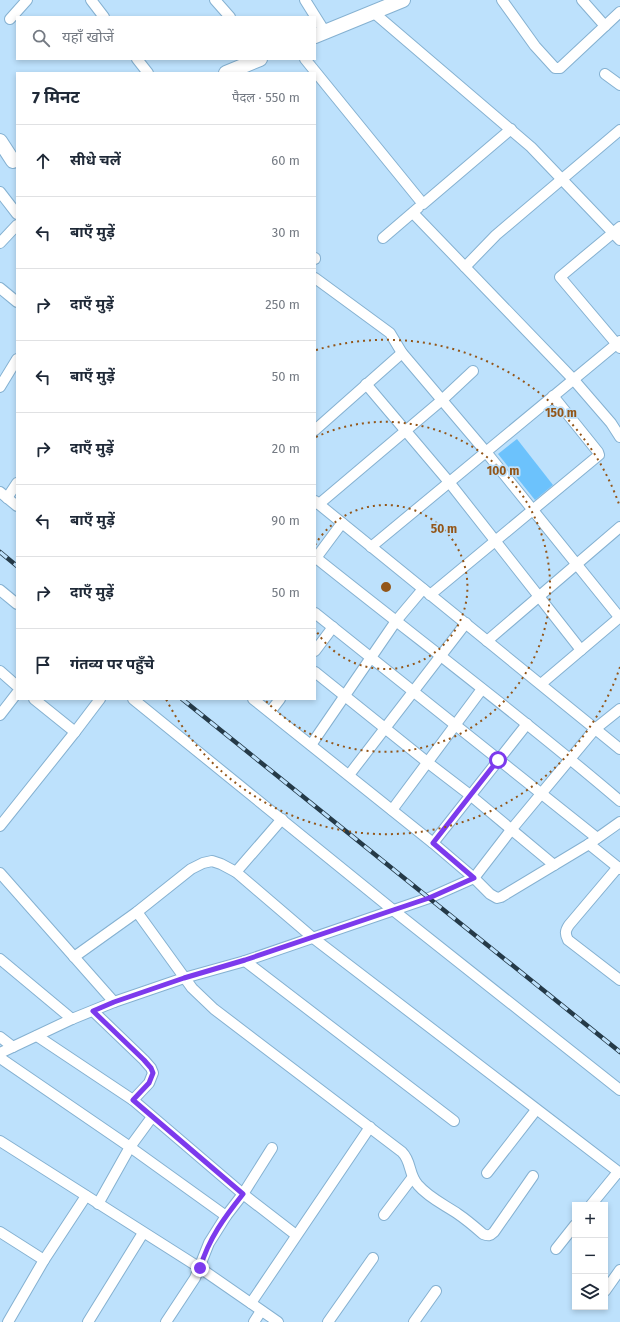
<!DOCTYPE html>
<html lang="hi">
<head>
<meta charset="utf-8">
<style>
	body { margin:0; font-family:"Fira Sans","Noto Sans Devanagari",sans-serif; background:#f6f6f7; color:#1f2937 }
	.controls { position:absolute; right:12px; bottom:12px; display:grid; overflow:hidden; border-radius:0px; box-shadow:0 2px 6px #0003 }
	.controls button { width:36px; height:36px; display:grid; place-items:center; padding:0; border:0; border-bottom:1px solid #e0e1e3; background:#fff; color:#1f2937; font:20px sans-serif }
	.stop { position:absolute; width:12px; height:12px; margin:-9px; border:3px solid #7c3aed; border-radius:50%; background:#fff }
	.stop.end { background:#7c3aed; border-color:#fff; box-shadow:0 1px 4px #0008 }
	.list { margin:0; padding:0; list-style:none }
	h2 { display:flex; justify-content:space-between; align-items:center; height:52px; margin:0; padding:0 16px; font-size:17px }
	h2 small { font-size:13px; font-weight:400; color:#747a83 }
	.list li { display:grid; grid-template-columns:26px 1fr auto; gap:12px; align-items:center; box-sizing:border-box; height:72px; padding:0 16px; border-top:1px solid #e0e1e3 }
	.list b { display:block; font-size:15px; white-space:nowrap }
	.list em { font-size:13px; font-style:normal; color:#747a83 }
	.icon { flex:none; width:22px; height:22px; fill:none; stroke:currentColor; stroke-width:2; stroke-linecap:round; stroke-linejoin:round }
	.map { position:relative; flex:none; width:620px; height:1322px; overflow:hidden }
	.search { position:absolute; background:#fff; box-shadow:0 2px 6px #0003; left:16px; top:16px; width:300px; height:44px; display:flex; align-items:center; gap:10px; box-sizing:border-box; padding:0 14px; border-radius:0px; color:#747a83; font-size:15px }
	.panel { position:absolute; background:#fff; box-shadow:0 2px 6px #0003; left:16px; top:72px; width:300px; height:628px; border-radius:0px }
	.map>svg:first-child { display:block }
	.building { fill:#6cc2fc }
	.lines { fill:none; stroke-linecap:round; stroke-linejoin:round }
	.street-casing { stroke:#85b1d1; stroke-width:12 }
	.secondary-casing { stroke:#85b1d1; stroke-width:16 }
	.street { stroke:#fff; stroke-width:10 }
	.secondary { stroke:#fff; stroke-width:14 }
	.rail-casing { stroke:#253a48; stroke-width:4.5 }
	.rail { stroke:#bde1fc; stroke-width:3; stroke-dasharray:9; stroke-linecap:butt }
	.route { stroke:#7c3aed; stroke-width:5 }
	.ring { fill:none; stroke:#935619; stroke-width:2; stroke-dasharray:2 4 }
	.centre { fill:#935619; stroke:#bde1fc; stroke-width:2 }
	.ring-label { font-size:12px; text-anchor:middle; font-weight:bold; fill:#935619; stroke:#bde1fc; stroke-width:3.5; stroke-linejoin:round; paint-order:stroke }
</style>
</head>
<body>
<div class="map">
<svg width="620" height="1322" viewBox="0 0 620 1322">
	<rect width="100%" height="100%" fill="#bde1fc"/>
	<polygon class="building" points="517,439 553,485 535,500 498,454"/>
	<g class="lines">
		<g class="street-casing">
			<g id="street">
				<polyline points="91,0 104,17"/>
				<polyline points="215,0 230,17"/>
				<polyline points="305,0 325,32"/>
				<polyline points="502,0 535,46 555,68 560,68 620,12"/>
				<polyline points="582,0 605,26"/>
				<polyline points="373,12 531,147 620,240"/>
				<polyline points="10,19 27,0"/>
				<polyline points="137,59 148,73"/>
				<polyline points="305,59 423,204 511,129"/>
				<polyline points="605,74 620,85"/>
				<polyline points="0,192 17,214"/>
				<polyline points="413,213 573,379 611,423 620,437"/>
				<polyline points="620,227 560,277 620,348"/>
				<polyline points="383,238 418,208"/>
				<polyline points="0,243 17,225"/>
				<polyline points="315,259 315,258"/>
				<polyline points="465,267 496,235 620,130"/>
				<polyline points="315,278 390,333 402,353 486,452 620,618"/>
				<polyline points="0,288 17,302"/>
				<polyline points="366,384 449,482 581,650"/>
				<polyline points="0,387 17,359"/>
				<polyline points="315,430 402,353"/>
				<polyline points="0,492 17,506"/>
				<polyline points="7,498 17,483"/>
				<polyline points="315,501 620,749"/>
				<polyline points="319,504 442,400 473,371"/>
				<polyline points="371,547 620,341"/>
				<path d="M315,557C416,638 521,716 620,801"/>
				<polyline points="316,558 342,523"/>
				<polyline points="0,590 17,604"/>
				<polyline points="430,595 599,455 598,452 553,396"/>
				<polyline points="315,613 597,838"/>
				<polyline points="487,641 620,527"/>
				<polyline points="315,651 333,627"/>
				<polyline points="0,671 17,686"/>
				<polyline points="315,672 427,762 470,795 554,865"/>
				<polyline points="541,684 620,617"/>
				<polyline points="34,699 75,732 100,699"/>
				<polyline points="133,699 393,910 620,1090"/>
				<polyline points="253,699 433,843 474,878 490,894 497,898 501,897 589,844 620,822"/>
				<polyline points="270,712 280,699"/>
				<polyline points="0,715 17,693"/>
				<polyline points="311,745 396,621 423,589"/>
				<polyline points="349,775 466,623"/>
				<polyline points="392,810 482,689"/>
				<polyline points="0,826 75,732"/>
				<polyline points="433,843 527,724"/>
				<polyline points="589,844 620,869"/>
				<path d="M618,867L569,925C565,931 565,934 568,940L620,980"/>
				<polyline points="236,872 282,819"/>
				<polyline points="0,873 114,1002"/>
				<path d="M137,912L192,988L214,1009L402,1152C412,1162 408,1174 418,1185C429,1198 445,1205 458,1214C467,1220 475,1227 483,1234C488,1236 490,1236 494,1232L533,1176"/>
				<polyline points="74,957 137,912 191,869 203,863 212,861 221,864 236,872 312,937 620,1173"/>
				<polyline points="0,959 72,1019"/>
				<polyline points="245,961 454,1121"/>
				<polyline points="93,1011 144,1060 151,1068 153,1073 149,1083 133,1100"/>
				<polyline points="37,1036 133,1100 243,1194 296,1235"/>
				<polyline points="0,1037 13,1047"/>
				<polyline points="0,1053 72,1019 114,1002 184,978 245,961 429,898 474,878 511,830 595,729 620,709"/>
				<polyline points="0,1058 130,1147 98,1204"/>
				<polyline points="152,1117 130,1147 226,1216"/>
				<polyline points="0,1141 200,1268 278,1322"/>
				<polyline points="487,1173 536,1110"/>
				<polyline points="591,1205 618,1172"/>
				<polyline points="384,1215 412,1178"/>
				<polyline points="0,1232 44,1260"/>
				<polyline points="556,1249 575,1225"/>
				<polyline points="605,1291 620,1270"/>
				<polyline points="251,1303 370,1127"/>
				<polyline points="8,1322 44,1260 86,1196"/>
				<polyline points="88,1322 143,1233"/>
				<polyline points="166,1322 195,1278 209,1243 226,1216 243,1194 272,1148"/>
				<polyline points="254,1322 261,1311"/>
				<polyline points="328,1322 373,1258"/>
				<polyline points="414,1322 436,1291"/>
			</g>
		</g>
		<g class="secondary-casing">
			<g id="secondary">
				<polyline points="315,36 403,0"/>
				<polyline points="226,73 260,59"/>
				<polyline points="0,141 13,161"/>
			</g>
		</g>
		<use href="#street" class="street"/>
		<use href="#secondary" class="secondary"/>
		<g class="rail-casing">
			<g id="rail">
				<polyline points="0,552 17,566"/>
				<polyline points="182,699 620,1052"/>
			</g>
		</g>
		<use href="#rail" class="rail"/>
	</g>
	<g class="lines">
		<path class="route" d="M200,1268C209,1238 224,1218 243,1194L133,1100L149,1083L153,1073L151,1068L144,1060L93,1011L114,1002L184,978L245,960L429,898L474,878L433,843L498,760"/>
	</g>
	<g class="ring">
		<path d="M315 545A82 82 0 1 1 315 629"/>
		<path d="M316 437A165 165 0 1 1 265 700"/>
		<path d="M620 667A247 247 0 0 1 166 699M316 350A247 247 0 0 1 620 507"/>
	</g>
	<circle cx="386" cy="587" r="6" class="centre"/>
	<g class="ring-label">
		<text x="561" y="417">150 m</text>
		<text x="503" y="475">100 m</text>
		<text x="444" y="533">50 m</text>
	</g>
</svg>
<div class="controls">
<button>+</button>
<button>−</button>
<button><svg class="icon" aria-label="layers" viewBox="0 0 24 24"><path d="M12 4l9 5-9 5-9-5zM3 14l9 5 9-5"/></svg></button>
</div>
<div class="stop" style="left:498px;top:760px"></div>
<div class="stop end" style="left:200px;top:1268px"></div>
<div class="search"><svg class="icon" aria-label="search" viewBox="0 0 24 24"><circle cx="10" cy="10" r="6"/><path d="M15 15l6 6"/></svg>यहाँ खोजें</div>
<section class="panel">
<h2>7 मिनट<small>पैदल · 550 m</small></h2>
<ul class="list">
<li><svg class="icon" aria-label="ahead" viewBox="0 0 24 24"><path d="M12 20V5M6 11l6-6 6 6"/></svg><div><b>सीधे चलें</b></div><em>60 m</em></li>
<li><svg class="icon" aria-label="left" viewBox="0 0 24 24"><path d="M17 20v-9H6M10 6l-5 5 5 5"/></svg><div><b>बाएँ मुड़ें</b></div><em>30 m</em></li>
<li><svg class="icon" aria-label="right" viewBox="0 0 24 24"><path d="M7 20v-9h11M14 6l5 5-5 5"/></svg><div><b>दाएँ मुड़ें</b></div><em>250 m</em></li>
<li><svg class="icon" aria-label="left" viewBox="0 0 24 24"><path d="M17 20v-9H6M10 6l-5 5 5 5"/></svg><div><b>बाएँ मुड़ें</b></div><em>50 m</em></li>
<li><svg class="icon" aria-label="right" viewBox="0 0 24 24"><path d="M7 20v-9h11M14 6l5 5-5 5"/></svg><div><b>दाएँ मुड़ें</b></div><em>20 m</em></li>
<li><svg class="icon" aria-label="left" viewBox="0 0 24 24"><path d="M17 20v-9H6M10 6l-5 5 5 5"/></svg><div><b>बाएँ मुड़ें</b></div><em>90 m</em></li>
<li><svg class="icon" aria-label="right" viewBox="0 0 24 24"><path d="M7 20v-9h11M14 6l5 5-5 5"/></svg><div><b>दाएँ मुड़ें</b></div><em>50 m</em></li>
<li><svg class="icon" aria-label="arrive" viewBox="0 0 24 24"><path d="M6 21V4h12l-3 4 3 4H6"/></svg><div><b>गंतव्य पर पहुँचे</b></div></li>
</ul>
</section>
</div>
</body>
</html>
